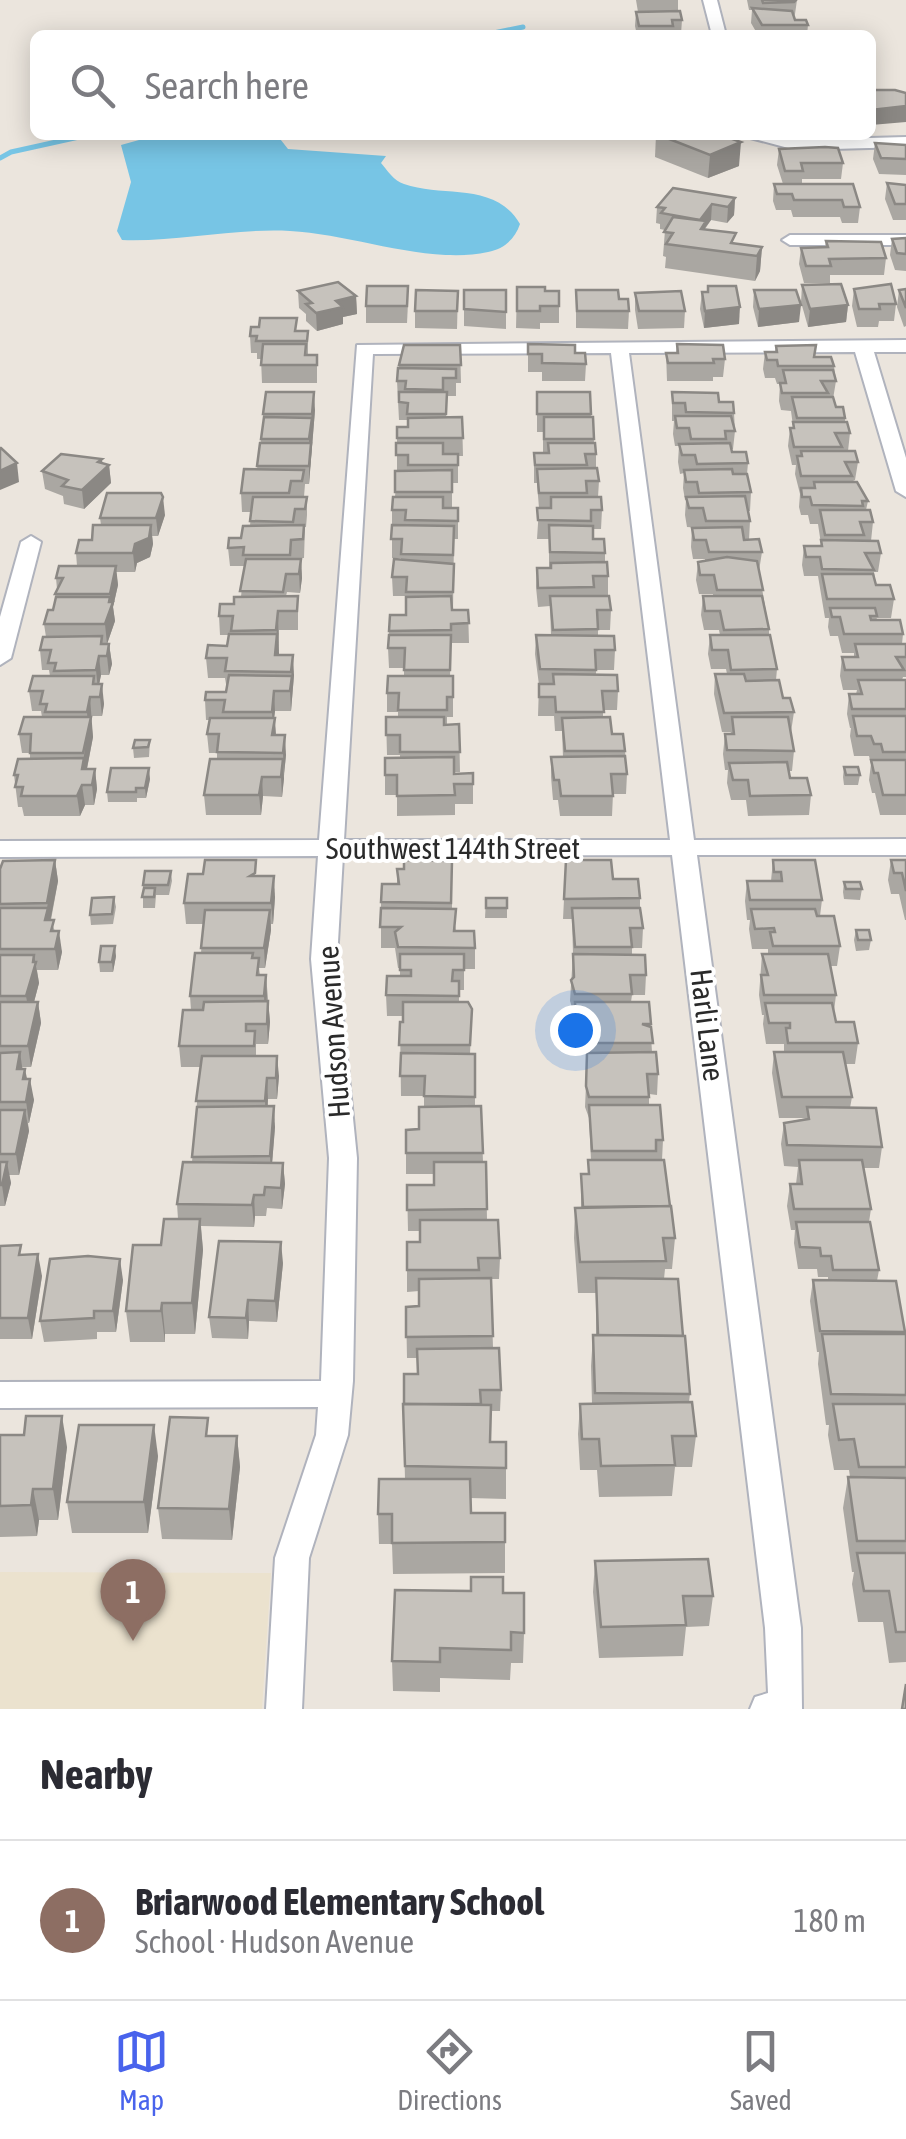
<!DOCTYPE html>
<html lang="en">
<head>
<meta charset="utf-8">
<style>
	body { margin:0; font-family:"Asap Condensed",sans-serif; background:#f7f7f7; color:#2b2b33 }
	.you { position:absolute; left:575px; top:1030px; width:35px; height:35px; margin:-25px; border:8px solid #fff; border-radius:50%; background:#1a73e8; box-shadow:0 0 0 15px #1a73e833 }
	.badge { display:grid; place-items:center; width:65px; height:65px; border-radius:50%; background:#4963ec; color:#fff; font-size:32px; font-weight:700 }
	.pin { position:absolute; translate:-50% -82px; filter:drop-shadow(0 2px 5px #0008) }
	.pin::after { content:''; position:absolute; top:52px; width:35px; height:30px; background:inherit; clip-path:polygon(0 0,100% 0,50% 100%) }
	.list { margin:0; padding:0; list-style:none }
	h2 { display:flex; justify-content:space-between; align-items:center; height:130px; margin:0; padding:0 40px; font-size:42px }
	h2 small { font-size:32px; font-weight:400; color:#7c7c81 }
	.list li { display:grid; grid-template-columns:65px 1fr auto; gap:30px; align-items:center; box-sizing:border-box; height:160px; padding:0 40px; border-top:2px solid #e1e1e2 }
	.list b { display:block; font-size:38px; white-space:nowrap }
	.list p { margin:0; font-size:32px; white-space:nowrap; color:#7c7c81 }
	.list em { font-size:32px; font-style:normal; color:#7c7c81 }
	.icon { flex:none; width:55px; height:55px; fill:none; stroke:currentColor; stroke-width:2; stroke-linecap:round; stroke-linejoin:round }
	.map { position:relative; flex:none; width:906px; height:1709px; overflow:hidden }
	.search { position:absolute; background:#fff; box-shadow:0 5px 25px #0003; left:30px; right:30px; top:30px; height:110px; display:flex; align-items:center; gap:25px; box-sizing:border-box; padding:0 35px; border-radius:15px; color:#7c7c81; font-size:38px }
	.sheet { height:290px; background:#fff }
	nav { display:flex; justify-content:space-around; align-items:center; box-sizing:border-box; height:140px; border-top:2px solid #e1e1e2; background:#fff; font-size:28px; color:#7c7c81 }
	nav a { display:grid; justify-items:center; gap:5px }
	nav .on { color:#4963ec }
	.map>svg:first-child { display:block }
	.education { fill:#ebe2ce }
	.water { fill:#77c5e5 }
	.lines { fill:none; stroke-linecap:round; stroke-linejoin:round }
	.stream { stroke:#77c5e5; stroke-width:5 }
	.street-casing { stroke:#b0b3bd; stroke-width:4 }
	.street { fill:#fff; fill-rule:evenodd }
	.wall { fill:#aaa7a2 }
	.shaded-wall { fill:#8b8884 }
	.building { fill:#c6c2bc; stroke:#8b8884; stroke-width:2.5 }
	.labels { text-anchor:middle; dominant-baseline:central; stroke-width:8; stroke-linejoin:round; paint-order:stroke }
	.street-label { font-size:30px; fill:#2a2a2a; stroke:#fff }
</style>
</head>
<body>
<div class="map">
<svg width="906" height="1709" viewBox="0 0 906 1709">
	<rect width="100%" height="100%" fill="#ebe5dd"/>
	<polygon class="education" points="0,1572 271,1573 262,1709 0,1709"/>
	<path class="water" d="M157,135H277L288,149L386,156L381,163C387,170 394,181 404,184C443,198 495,181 520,224C515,239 504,249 488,252C428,265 352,234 290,231C234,228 178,242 122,240L117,231L131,182L121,145Z"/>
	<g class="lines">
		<g class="stream">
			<polyline points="484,35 523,27"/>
			<polyline points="0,158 11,152 88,135"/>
		</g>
		<g class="street-casing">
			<g id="street">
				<polygon points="703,0 717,0 726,35 712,35"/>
				<polygon points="739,135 796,140 906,137 906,147 796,150"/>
				<polygon points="906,235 906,245 790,245 782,240 790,235"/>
				<path d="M906,340V352H874L906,458V497L896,491L855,352L629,353L694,840L906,839V855H697L801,1628L802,1709H750L755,1697L768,1693L765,1628L672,855L343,856L337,959L357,1158L353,1381L348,1435L309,1558L302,1709H266L275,1558L316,1435L318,1407L0,1408V1382L321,1381L329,1158L311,959L318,856L0,857V841L319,840L357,345ZM611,353L670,840H344L373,354Z"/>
				<polygon points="31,536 41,542 11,658 0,665 0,617 21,542"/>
			</g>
		</g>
		<use href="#street" class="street"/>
	</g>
	<g class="wall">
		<polygon points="636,0 678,0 678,11 682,20 681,34 637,35 635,26 636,12 638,12"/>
		<polygon points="747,0 797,0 795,14 794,16 795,20 808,25 807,35 758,35 751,23 752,10 749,10"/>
		<polygon points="656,135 723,135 739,166 708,178 655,157"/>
		<polygon points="875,143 906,145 906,175 879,174 873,159"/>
		<polygon points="779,149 843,163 841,179 802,179 802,184 860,207 858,223 842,223 840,217 793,217 791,210 776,210 773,201 774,184 783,184 777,165"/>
		<polygon points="887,183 906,185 906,220 893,220 885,199"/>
		<polygon points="735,198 734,215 727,223 711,220 705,229 735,243 762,247 760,271 755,281 665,268 666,257 663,256 665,230 660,229 660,224 656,223 657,207"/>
		<polygon points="906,238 906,271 895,270 890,255 892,239"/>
		<polygon points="826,241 886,258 884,275 830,275 830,283 804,283 799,264 801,248 825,247"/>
		<polygon points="802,285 848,305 846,322 808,327 801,302"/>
		<polygon points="708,286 739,324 704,328 700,309 702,292 707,292"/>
		<polygon points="517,287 545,291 559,306 559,323 540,323 540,329 516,328"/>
		<polygon points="854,289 896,304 894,321 879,321 878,327 857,327 852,306"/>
		<polygon points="906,289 906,326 904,327 897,307 899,290"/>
		<polygon points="464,290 506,290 506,329 464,326"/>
		<polygon points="576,290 619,299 629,311 628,329 576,328"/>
		<polygon points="754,290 799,322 758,327 753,307"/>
		<polygon points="298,291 356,296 357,314 343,317 343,324 317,331 306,321 306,314 299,308"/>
		<polygon points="458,291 457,329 415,328 415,311"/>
		<polygon points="635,293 685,311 684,328 638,329 635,310"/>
		<polygon points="408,303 407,323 366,323 366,306"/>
		<polygon points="298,331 308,331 308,355 317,355 317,383 262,383 261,359 257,359 257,353 251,353 250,336"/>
		<polygon points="528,344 575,353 586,364 585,381 542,381 542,372 528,372"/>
		<polygon points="677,344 725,359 723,377 713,377 713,381 667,381 666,353 676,353"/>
		<polygon points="460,345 461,383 456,383 456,396 447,396 446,417 462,417 463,456 458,456 458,483 452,483 452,508 458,508 458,539 454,539 453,610 468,610 469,643 451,643 450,676 453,676 453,717 447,717 447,725 459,724 460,772 454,772 454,774 473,773 473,804 455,804 455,815 397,816 397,795 385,795 385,758 400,758 400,755 387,755 386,717 398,717 398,712 387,712 387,693 404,676 404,668 389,668 388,648 389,631 406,615 406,596 393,596 392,577 401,559 401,558 392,558 392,510 395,497 397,471 397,427 407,427 407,420 399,420 397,381 399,365"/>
		<polygon points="776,346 814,357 834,366 836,381 833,399 836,407 845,418 845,422 850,433 848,451 858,462 855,480 851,482 868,501 866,510 873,522 871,541 881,553 878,572 874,572 876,585 894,599 891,618 877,618 876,620 903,634 902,644 906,644 906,677 903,677 902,680 906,680 906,815 880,815 875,793 872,793 869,780 871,764 869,756 854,756 850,736 851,728 850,728 847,714 849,694 856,694 857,690 843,690 840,676 842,657 854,657 854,653 842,653 838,636 830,636 828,627 829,618 825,618 818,576 804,576 802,565 804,546 820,546 821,544 818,524 810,524 808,515 801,515 799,507 800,494 795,474 796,465 792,465 788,446 790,428 793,428 793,426 791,411 781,410 779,401 780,384 777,384 775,378 765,378 763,369 765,352 775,352"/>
		<polygon points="537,392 590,392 591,417 593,417 594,443 596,454 596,468 599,481 598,497 602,510 601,529 593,529 593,539 605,553 605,562 608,576 608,595 593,596 611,610 610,630 598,630 598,635 615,650 614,670 596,670 596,675 618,691 617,710 603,710 603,717 612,734 625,751 627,774 626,794 613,794 612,816 560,816 558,800 553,800 551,777 551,757 563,757 562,731 555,731 554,716 538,716 539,685 535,654 536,635 551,635 550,606 538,607 536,587 537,568 549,568 549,539 537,539 539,508 537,483 534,483 534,453 543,453 543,432 537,432"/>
		<polygon points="672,392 719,402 734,413 735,431 733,449 732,449 732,452 748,463 747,474 751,492 750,511 748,511 750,521 749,540 762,552 759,571 769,629 769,635 777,669 776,680 783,698 794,712 791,732 794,751 792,771 789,771 790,778 811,795 809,815 748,816 746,800 731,800 727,783 728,770 725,770 723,754 725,734 730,734 731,732 722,732 714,694 715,674 727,674 726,669 711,669 708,654 710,635 720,635 719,630 704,630 701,615 703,596 713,596 713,594 699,594 696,580 698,562 705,561 705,559 693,559 691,547 692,528 702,528 687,527 685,515 686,500 685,500 683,488 684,473 680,474 678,462 679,446 675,446 673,434 674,421 672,421"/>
		<polygon points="315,410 309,484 305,484 304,497 307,497 307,515 306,527 305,527 304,558 292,558 301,559 302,578 300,593 287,592 286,596 298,596 298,630 279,630 278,655 294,675 291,711 275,711 274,718 276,735 286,755 282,797 263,796 261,815 206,815 204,795 217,759 217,753 209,753 207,734 210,720 206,720 205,700 226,692 227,690 225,678 208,678 206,658 227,646 229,635 220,635 219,616 241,597 244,566 230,566 228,548 241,538 250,526 251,512 242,512 241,493 257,469 263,424 263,414"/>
		<polygon points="102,463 109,465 111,483 84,509 64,504 63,496 45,489 42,471"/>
		<polygon points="165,515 158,536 152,536 153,544 150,557 137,563 135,572 116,572 118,585 113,607 115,621 107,644 109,644 112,664 109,675 101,675 99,684 104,704 102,716 92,716 91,721 93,737 87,769 95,769 97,789 94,805 85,805 80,816 24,816 22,807 18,807 14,775 30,759 30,753 22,753 19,734 42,717 41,711 32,711 29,691 50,676 49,670 42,670 40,650 46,637 44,624 53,610 56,600 55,594 57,589 56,578 77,566 76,553 92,540 101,525 100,518"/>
		<polygon points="150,740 149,757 134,758 133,748"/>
		<polygon points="844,767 860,775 858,785 844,785 843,777"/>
		<polygon points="150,779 146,798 137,798 137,802 108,802 107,792"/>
		<polygon points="55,860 58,881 51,920 62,952 58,970 37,970 39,983 34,1002 38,1002 41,1023 31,1067 22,1067 34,1100 29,1123 28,1123 29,1131 19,1175 9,1175 11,1183 5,1206 0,1206 0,869"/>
		<polygon points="566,860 613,879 640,898 640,908 643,928 642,948 632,948 632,955 646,975 645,995 632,995 631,1002 649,1002 652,1052 658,1074 657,1095 649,1094 649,1105 663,1140 662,1160 675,1238 672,1269 665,1269 664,1279 683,1336 690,1394 689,1402 696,1436 692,1467 675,1467 672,1496 599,1497 597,1470 580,1470 578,1434 580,1404 592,1403 591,1366 593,1335 596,1335 596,1293 578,1293 574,1238 575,1208 581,1208 581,1174 588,1174 588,1160 591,1160 589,1118 585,1107 587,1063 586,1045 575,1045 574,1014 570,1001 573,954 572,919 563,919"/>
		<polygon points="773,860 822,900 820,916 840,946 837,966 831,966 836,995 834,1011 836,1022 858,1043 855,1064 845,1064 852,1097 850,1108 882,1147 879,1168 863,1168 871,1209 869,1222 879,1270 877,1281 906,1334 906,1662 889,1663 883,1622 858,1622 852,1584 854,1572 852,1572 843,1508 848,1477 850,1477 849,1470 834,1470 828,1435 829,1425 826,1425 818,1364 819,1352 817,1352 810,1301 813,1280 828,1280 828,1277 818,1277 817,1269 798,1269 794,1243 795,1230 791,1230 787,1206 790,1184 796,1184 798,1167 784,1166 781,1144 784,1123 806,1118 779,1118 772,1073 774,1052 784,1052 784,1044 766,1044 763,1024 764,1015 762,1015 759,995 762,954 768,954 768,949 752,949 749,929 750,920 747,920 745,901 747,881 771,881"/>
		<polygon points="891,860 906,860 906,920 905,920 899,894 891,894 888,880"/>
		<polygon points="452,861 452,909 456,931 475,948 475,969 464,969 464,990 459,990 459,1002 472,1009 470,1054 475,1054 475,1106 481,1106 483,1162 486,1162 487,1220 500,1258 499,1279 491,1279 493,1348 501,1390 500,1411 491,1411 490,1442 506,1468 506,1499 470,1498 471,1513 505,1542 505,1573 393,1574 392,1544 379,1544 378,1514 405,1479 403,1404 418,1374 418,1358 407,1358 406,1307 419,1306 419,1291 407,1292 407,1242 420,1242 420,1231 408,1231 407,1185 434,1185 434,1174 406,1174 406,1130 419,1129 424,1107 424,1096 401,1096 400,1022 403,1022 403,1016 387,1016 386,995 400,976 400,968 398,968 395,948 381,948 381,902 397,884 397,869"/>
		<polygon points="171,871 172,881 169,895 156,895 155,908 143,908 143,885"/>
		<polygon points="257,876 275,897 273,924 271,924 271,930 265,968 259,968 260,975 266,975 270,1022 268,1044 256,1044 256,1056 279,1076 277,1099 268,1099 268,1106 275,1127 272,1163 283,1163 285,1184 282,1209 267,1208 266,1216 255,1216 254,1227 201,1226 203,1250 195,1334 165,1334 165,1342 130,1342 126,1311 161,1245 178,1219 177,1204 192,1162 200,1067 181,1067 179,1046 191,1010 190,996 201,953 203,924 186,924 184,903"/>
		<polygon points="844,882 862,889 860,900 844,899 843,892"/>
		<polygon points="114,897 116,907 113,924 91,925 90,915"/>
		<polygon points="486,898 507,898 507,918 485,918"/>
		<polygon points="856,930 871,940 869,950 856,951 854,940"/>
		<polygon points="116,956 113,972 100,972 99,962"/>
		<polygon points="0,1246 23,1255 42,1276 32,1339 0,1339"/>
		<polygon points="283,1263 277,1322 249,1321 248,1339 212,1338 209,1317"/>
		<polygon points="123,1280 116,1332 97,1332 97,1339 44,1342 40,1321"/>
		<polygon points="0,1435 67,1447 58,1520 39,1520 37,1536 0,1537"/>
		<polygon points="237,1436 240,1467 232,1540 162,1539 158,1508"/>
		<polygon points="158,1456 148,1533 72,1533 67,1502"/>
		<polygon points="595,1561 713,1596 709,1626 686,1627 683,1656 599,1658 593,1592"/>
		<polygon points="503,1593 524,1633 523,1663 511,1663 510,1680 440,1678 440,1692 393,1691 392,1661"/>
	</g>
	<g class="shaded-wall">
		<polygon points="906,106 906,122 871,125 871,110"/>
		<polygon points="741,142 739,166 708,178 710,155"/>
		<polygon points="735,198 734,215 727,223 728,207"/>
		<polygon points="712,204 711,220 705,228 704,245 700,220"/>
		<polygon points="762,247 760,271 755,281 757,256"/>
		<polygon points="356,296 357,314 343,317 343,324 317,331 316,313 336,301"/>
		<polygon points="801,305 799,322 758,327 759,309"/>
		<polygon points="848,305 846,322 808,327 810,309"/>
		<polygon points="740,307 739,324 704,328 705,311"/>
		<polygon points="314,392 315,410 309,484 309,439"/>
		<polygon points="102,459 103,470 109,465 111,483 84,509 82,490"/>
		<polygon points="17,463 19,482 0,490 0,471"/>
		<polygon points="163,497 165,515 158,536 156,518"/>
		<polygon points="151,525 153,544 150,557 137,563 135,572 133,553 135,544"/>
		<polygon points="301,559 302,578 300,593 299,574"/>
		<polygon points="116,566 118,585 113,607 115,621 107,644 105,624 110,597 111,607 110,594"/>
		<polygon points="278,611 279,654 276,674 275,655"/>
		<polygon points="109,644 112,664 109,675 107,656"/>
		<polygon points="293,655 294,675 291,711 290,691"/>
		<polygon points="99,656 101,675 98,690 96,670"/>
		<polygon points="102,684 104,704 102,716 100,697"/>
		<polygon points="274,691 275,711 273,728 275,718 276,738 274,755 272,712"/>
		<polygon points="90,697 93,737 86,773 82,769 88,728 87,712"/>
		<polygon points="285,735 286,755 284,773 283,753"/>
		<polygon points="283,759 284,779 282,797 281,777"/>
		<polygon points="149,768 150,779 146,798 145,788"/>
		<polygon points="95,769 97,789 94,805 92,785"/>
		<polygon points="262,777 263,796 261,815 259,795"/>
		<polygon points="82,785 85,805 80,816 77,796"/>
		<polygon points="55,860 58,881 50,922 45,920"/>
		<polygon points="274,876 275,897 273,924 271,903"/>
		<polygon points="270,910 271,930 265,968 264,948"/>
		<polygon points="59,931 62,952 58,970 55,949"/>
		<polygon points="115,946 116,956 113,972 112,962"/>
		<polygon points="34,955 39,983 30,1017 26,996"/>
		<polygon points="266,975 267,996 265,1017 264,996"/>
		<polygon points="268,1001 270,1022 268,1044 267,1024"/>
		<polygon points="38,1002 41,1023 31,1067 28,1046"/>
		<polygon points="20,1052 23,1073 17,1069"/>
		<polygon points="277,1056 279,1076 277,1099 276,1078"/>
		<polygon points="25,1069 29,1088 30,1079 34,1100 29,1123 23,1079"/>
		<polygon points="267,1078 268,1099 266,1122 265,1101"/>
		<polygon points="274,1106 275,1127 271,1177 270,1156"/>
		<polygon points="25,1110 29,1131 19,1175 16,1154"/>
		<polygon points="7,1162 11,1183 5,1206 2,1185"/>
		<polygon points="283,1163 285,1184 282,1209 281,1188"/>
		<polygon points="254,1195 255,1216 254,1227 252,1205"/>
		<polygon points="200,1219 203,1250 195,1334 192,1303"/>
		<polygon points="281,1242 283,1263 277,1322 275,1301"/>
		<polygon points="38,1254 42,1276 32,1339 28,1318"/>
		<polygon points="120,1259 123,1280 116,1332 113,1311"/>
		<polygon points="248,1300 249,1321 248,1339 246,1318"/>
		<polygon points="162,1303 165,1334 165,1342 161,1311"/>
		<polygon points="62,1416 67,1447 58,1520 53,1489"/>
		<polygon points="154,1425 158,1456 148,1533 144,1502"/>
		<polygon points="237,1436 240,1467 232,1540 229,1509"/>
		<polygon points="33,1489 39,1520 37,1536 31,1505"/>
	</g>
	<g class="building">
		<polygon points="762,0 796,0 794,2 763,3"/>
		<polygon points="752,8 792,11 795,20 806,20 808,25 762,25"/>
		<polygon points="680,11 682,20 672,20 673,26 639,26 636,12"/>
		<polygon points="871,90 895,90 906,93 906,106 871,110"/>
		<polygon points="659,135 721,135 741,142 710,155"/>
		<polygon points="875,143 906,145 906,159 881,158"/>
		<polygon points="825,147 838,148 843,163 801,163 803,171 785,171 779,149"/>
		<polygon points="887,183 906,185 906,204 895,204"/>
		<polygon points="774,184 853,184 860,207 844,207 842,200 794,200 792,194 777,194"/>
		<polygon points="673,188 735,198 728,207 712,204 700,220 661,213 665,208 657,207"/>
		<polygon points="673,217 706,221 701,229 736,233 731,243 762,247 757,256 666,244 673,233 664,232"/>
		<polygon points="906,238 906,254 897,253 892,239"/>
		<polygon points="826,241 881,242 886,258 829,259 831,266 806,266 801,248 828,247"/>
		<polygon points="338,282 356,296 336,301 343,307 316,313 306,304 312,303 298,291"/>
		<polygon points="841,284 848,305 810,309 802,285"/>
		<polygon points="891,284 896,304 879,304 880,309 859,309 854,289"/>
		<polygon points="367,286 408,286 407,306 366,306"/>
		<polygon points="708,286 736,286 740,307 705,311 702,292 708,292"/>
		<polygon points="517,287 545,287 545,291 559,291 559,306 540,306 540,311 517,311"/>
		<polygon points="906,289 906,308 899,290"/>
		<polygon points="416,290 458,291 457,311 415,311"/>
		<polygon points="464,290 506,290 506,312 464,309"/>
		<polygon points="576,290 618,290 619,299 628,299 629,311 577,311"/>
		<polygon points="754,290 796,290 801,305 759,309"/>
		<polygon points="681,291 685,311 639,311 635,293"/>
		<polygon points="260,318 297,318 295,331 308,331 307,341 256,341 257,336 250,336 251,327 259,327"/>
		<polygon points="263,344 306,344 305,355 317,355 317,365 261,365"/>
		<polygon points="528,344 575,345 575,353 585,353 586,364 542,363 542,354 528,354"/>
		<polygon points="677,344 723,345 725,359 713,359 714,363 668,363 666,353 678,353"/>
		<polygon points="404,345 460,345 461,365 399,365"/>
		<polygon points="816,345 814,357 831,357 834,366 778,366 777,360 767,360 765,352 777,352 776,346"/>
		<polygon points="398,368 456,369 456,378 443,378 443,390 405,389 406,381 397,381"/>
		<polygon points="783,370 833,370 836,381 821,381 828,393 782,393 780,383 786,383"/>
		<polygon points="266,392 314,392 312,414 263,414"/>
		<polygon points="399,392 447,392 446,414 407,414 408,403 399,402"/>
		<polygon points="537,392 590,392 591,414 537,414"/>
		<polygon points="672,392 718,393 719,402 733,402 734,413 686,412 685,403 673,403"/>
		<polygon points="792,397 833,397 836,407 843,407 845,418 797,418"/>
		<polygon points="675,416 731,416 735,431 725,431 726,439 691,439 689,428 677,428"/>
		<polygon points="264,417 312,418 309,439 261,439"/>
		<polygon points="462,417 463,438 397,438 397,427 408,427 408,418"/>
		<polygon points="544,417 593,417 594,439 544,439"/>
		<polygon points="793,422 847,422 850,433 835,433 842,447 794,447 790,428 794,428"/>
		<polygon points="260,443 311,443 309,466 257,466"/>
		<polygon points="396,443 443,443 443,454 458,454 458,465 408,465 408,455 396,455"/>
		<polygon points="548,443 595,443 596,454 585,454 587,465 535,465 534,453 549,453"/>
		<polygon points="730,443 732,452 746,452 748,463 697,464 695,455 682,455 679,444"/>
		<polygon points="0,448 1,448 17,463 0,471"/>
		<polygon points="801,451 855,451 858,462 845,462 852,476 801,476 797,456 802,456"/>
		<polygon points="61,454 102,459 98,462 109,465 82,490 62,486 68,480 42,471"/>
		<polygon points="597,468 599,481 586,481 587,493 539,493 537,469"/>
		<polygon points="244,469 304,470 302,481 291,481 289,493 241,493"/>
		<polygon points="732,469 733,474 747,474 751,492 699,493 697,482 686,482 684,470"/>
		<polygon points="452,470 452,492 395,492 395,471"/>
		<polygon points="814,482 857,482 868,501 862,501 863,506 812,505 810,497 802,497 801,488 815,488"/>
		<polygon points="107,493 161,493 163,497 156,518 100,518"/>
		<polygon points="745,496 750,521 706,521 703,508 689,508 686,497"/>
		<polygon points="253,497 307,497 305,509 295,509 293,522 250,521"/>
		<polygon points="393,497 443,497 443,508 458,508 458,521 405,520 406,510 392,510"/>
		<polygon points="551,497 601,497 602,510 591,510 591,521 538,520 537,508 551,508"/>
		<polygon points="820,510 870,510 873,522 860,522 864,535 825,535"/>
		<polygon points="93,525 151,525 149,538 135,544 133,553 76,553 79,540 92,540"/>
		<polygon points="304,525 303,539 291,540 290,555 243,555 244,547 228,548 229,538 241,538 243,526"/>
		<polygon points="392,525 454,526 453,555 401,554 402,539 391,539"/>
		<polygon points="549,525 593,526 593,539 604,539 605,553 550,552"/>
		<polygon points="742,527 744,540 759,539 762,552 709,552 706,540 694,540 692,528"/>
		<polygon points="821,540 878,541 881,553 865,553 874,570 822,569 820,557 806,557 804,546 822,546"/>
		<polygon points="727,557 757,561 763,590 717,590 714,575 700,575 698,562"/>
		<polygon points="246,559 301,559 299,574 286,574 283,592 240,591"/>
		<polygon points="394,559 454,564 453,592 406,592 407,577 392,577"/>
		<polygon points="607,562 608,576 593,576 594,587 538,588 537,568 551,568 551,563"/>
		<polygon points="59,566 116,566 110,594 55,594 63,578 56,578"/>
		<polygon points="822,574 873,574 876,585 890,585 894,599 827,599"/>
		<polygon points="298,596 297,611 278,611 276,630 231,631 233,616 219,616 220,604 234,604 234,597"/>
		<polygon points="451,596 452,610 468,610 469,623 451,624 451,630 389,631 390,615 406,615 406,597"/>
		<polygon points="550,596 609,596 611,610 597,610 598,629 553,630"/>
		<polygon points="703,596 762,596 769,629 724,630 720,611 705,611"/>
		<polygon points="56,597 110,597 109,602 113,602 105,624 44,624 48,610 53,610"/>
		<polygon points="830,608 875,608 877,616 870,616 871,620 900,620 903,634 844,634 840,617 832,617"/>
		<polygon points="229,634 277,634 275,655 293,655 291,672 225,671 227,658 206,658 208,645 227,646"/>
		<polygon points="389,635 451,635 450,670 404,670 405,648 388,648"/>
		<polygon points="536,635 614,636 615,650 595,650 596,670 540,669"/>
		<polygon points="710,635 770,635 777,669 731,670 728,650 712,650"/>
		<polygon points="102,636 101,644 109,644 107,656 99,656 96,670 54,671 56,663 48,663 51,650 40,650 43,637"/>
		<polygon points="855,644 906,644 906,657 896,657 904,670 845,670 842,657 858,657"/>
		<polygon points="553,674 617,675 618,691 602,691 604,712 556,712 555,697 539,697 539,684 554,684"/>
		<polygon points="715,674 744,674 746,681 779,680 783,698 790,698 794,712 724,713"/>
		<polygon points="229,675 292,676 290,691 274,691 272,712 223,712 225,700 205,700 206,692 226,692"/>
		<polygon points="33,676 94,676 93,684 102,684 100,697 90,697 87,712 45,712 47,704 40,704 43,691 29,691"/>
		<polygon points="388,676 453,676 453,697 447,697 447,710 398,710 399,693 387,693"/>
		<polygon points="858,680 906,680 906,709 852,709 849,694 862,694"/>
		<polygon points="853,716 906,716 906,752 883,752 881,744 874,744 871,736 857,736"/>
		<polygon points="24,717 91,717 83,753 30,753 31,734 19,734"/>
		<polygon points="386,717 444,717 444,725 459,724 460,752 400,752 400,735 386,735"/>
		<polygon points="610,717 612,734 623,734 625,751 565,751 562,718"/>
		<polygon points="732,717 788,717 794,751 727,750 725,734 734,734"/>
		<polygon points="210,718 275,718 272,735 285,735 283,753 217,752 219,734 207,734"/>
		<polygon points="135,740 150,740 148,747 133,748"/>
		<polygon points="625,756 627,774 611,774 613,796 561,796 559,780 554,780 551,757"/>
		<polygon points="454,757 454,774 473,773 473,784 454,784 455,795 397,796 397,775 385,775 385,758"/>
		<polygon points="84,758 82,769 95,769 92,785 82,785 77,796 21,796 23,787 15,787 18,775 14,775 18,759"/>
		<polygon points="210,759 283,759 281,777 262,777 259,795 204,795"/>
		<polygon points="871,760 906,760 906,795 883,795 878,773 874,773"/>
		<polygon points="787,762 790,778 807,778 811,795 750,796 748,780 733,780 729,763"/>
		<polygon points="844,767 858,767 860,775 846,775"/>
		<polygon points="111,768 149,768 145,788 136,788 136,792 107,792"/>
		<polygon points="55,860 47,903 0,904 0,869 3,861"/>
		<polygon points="205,860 256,860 255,873 250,876 274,876 271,903 184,903 188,874 203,874"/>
		<polygon points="404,860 452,861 451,903 381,902 382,884 399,884 397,869 404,869"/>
		<polygon points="566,860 611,860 613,879 638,879 640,898 564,899"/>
		<polygon points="773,860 815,860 822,900 750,900 747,881 782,881 781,872 774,872"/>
		<polygon points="891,860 906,860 906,891 902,873 894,873"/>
		<polygon points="145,871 171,871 168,885 143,885"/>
		<polygon points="844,882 860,882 862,889 846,889"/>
		<polygon points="144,888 155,888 154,897 142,897"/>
		<polygon points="114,897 112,914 90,915 92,898"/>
		<rect x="486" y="898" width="21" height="10"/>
		<polygon points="0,908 48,908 45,920 54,920 51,931 59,931 55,949 0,949"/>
		<polygon points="381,908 456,909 454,931 474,931 475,948 398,947 395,932 401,927 380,927"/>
		<polygon points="572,908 640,908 643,928 630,928 632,947 575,947"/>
		<polygon points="751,909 815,909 817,916 834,916 840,946 773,946 770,932 775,932 774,928 755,929"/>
		<polygon points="205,910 270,910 264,948 201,948"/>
		<polygon points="856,930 869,930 871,940 858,940"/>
		<polygon points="101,946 115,946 112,962 99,962"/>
		<polygon points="195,953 253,953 252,958 259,958 257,975 266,975 264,996 190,996"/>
		<polygon points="400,954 464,954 464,970 453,970 452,981 459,981 459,996 386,995 387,976 411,976 411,970 400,970"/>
		<polygon points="573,954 645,955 646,975 630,975 632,994 575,994 571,980 574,977"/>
		<polygon points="762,954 828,954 836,995 764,995 761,975 768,975"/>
		<polygon points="0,955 34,955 33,962 36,962 26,996 0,996"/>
		<polygon points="268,1001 267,1024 246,1024 246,1031 255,1031 254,1046 179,1046 183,1010 203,1010 204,1002"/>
		<polygon points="0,1002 38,1002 28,1046 0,1046"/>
		<polygon points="403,1002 468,1002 472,1009 470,1045 399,1045 400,1022 403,1022"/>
		<polygon points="575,1002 649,1002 651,1024 642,1024 651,1027 653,1043 588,1043 587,1025 576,1025"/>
		<polygon points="765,1003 832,1003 836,1022 854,1022 858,1043 788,1043 786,1028 790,1028 790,1023 769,1023"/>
		<polygon points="20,1052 17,1069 25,1069 23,1079 30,1079 26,1102 0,1102 0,1053"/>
		<polygon points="656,1052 658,1074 647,1074 649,1097 589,1097 586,1086 587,1053"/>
		<polygon points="774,1052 843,1052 852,1097 782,1097"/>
		<polygon points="401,1053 475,1054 475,1097 424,1096 425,1076 400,1076"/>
		<polygon points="202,1056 277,1056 276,1078 267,1078 265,1101 196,1101"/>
		<polygon points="589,1105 660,1105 663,1140 656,1140 656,1151 592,1151"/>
		<polygon points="274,1106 270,1156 192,1157 197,1107"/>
		<polygon points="481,1106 483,1153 406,1153 406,1130 419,1129 419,1107"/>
		<polygon points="807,1107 876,1108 882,1147 787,1145 784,1123 809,1119"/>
		<polygon points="0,1110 25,1110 16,1154 0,1154"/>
		<polygon points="588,1160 664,1160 670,1206 583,1207 581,1174 589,1174"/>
		<polygon points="799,1160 862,1160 871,1209 794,1209 790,1184 802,1184"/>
		<polygon points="0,1162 7,1162 2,1185 0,1185"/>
		<polygon points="183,1162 283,1163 281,1188 265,1187 264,1195 254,1195 252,1205 177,1204"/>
		<polygon points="434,1162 486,1162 487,1209 407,1210 407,1185 434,1185"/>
		<polygon points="671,1206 675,1238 663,1238 666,1261 580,1262 575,1208"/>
		<polygon points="164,1219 200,1219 192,1303 162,1303 161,1311 126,1311 133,1245 161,1245"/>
		<polygon points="420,1220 498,1220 500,1258 478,1258 479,1270 407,1270 407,1242 420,1242"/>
		<polygon points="796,1222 870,1222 879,1270 833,1270 831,1256 821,1256 820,1248 800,1247"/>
		<polygon points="219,1241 281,1242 275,1301 248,1300 246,1318 209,1317"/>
		<polygon points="21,1245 19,1255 38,1254 28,1318 0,1318 0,1246"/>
		<polygon points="88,1256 120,1259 113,1311 94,1311 94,1318 40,1321 50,1259"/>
		<polygon points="491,1278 493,1336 406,1337 406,1307 419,1306 419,1279"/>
		<polygon points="596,1278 678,1279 683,1336 598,1335"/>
		<polygon points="813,1280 896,1281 905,1332 820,1331"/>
		<polygon points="822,1334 906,1334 906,1395 831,1394"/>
		<polygon points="593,1335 685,1336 690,1394 595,1393"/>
		<polygon points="499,1348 501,1390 480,1390 481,1404 404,1404 404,1374 418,1374 417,1349"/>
		<polygon points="692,1402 696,1436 672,1436 675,1465 601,1466 599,1439 582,1439 580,1404"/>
		<polygon points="403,1404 491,1405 490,1442 506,1442 506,1468 405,1466"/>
		<polygon points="833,1404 906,1404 906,1467 859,1467 854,1439 839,1440"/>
		<polygon points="26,1416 62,1416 53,1489 33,1489 31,1505 0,1506 0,1435 24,1435"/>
		<polygon points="170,1417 208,1418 206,1436 237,1436 229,1509 158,1508"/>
		<polygon points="79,1425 154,1425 144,1502 67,1502"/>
		<polygon points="848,1477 906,1478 906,1541 857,1541"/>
		<polygon points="379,1479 470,1479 471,1513 505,1513 505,1542 392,1543 392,1514 378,1514"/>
		<polygon points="857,1553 906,1553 906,1632 896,1632 889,1591 864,1591"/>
		<polygon points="708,1559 713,1596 683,1596 686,1625 601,1627 595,1561"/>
		<polygon points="471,1577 503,1577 503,1593 524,1593 524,1633 511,1632 511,1650 440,1648 440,1662 392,1661 395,1590 471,1591"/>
		<polygon points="906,1684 906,1709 902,1709"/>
	</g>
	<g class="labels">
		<g class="street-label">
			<text x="453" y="848">Southwest 144th Street</text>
			<text transform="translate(708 1025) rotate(83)">Harli Lane</text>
			<text transform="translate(333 1032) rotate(-94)">Hudson Avenue</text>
		</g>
	</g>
</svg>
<div class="you"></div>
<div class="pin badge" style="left:133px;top:1641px;background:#8d6e63">1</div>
<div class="search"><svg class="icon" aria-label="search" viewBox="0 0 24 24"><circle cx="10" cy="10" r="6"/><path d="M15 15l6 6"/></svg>Search here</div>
</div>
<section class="sheet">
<h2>Nearby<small></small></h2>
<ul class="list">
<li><span class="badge" style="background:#8d6e63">1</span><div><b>Briarwood Elementary School</b><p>School · Hudson Avenue</p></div><em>180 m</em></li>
</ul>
</section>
<nav>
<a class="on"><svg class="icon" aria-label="map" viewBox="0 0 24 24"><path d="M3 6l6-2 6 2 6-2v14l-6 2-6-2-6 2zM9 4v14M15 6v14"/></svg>Map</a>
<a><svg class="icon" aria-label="directions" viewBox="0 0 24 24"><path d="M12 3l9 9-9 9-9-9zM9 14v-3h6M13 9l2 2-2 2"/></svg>Directions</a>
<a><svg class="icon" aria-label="saved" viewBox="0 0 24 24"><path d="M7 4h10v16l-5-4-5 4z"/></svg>Saved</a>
</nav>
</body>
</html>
